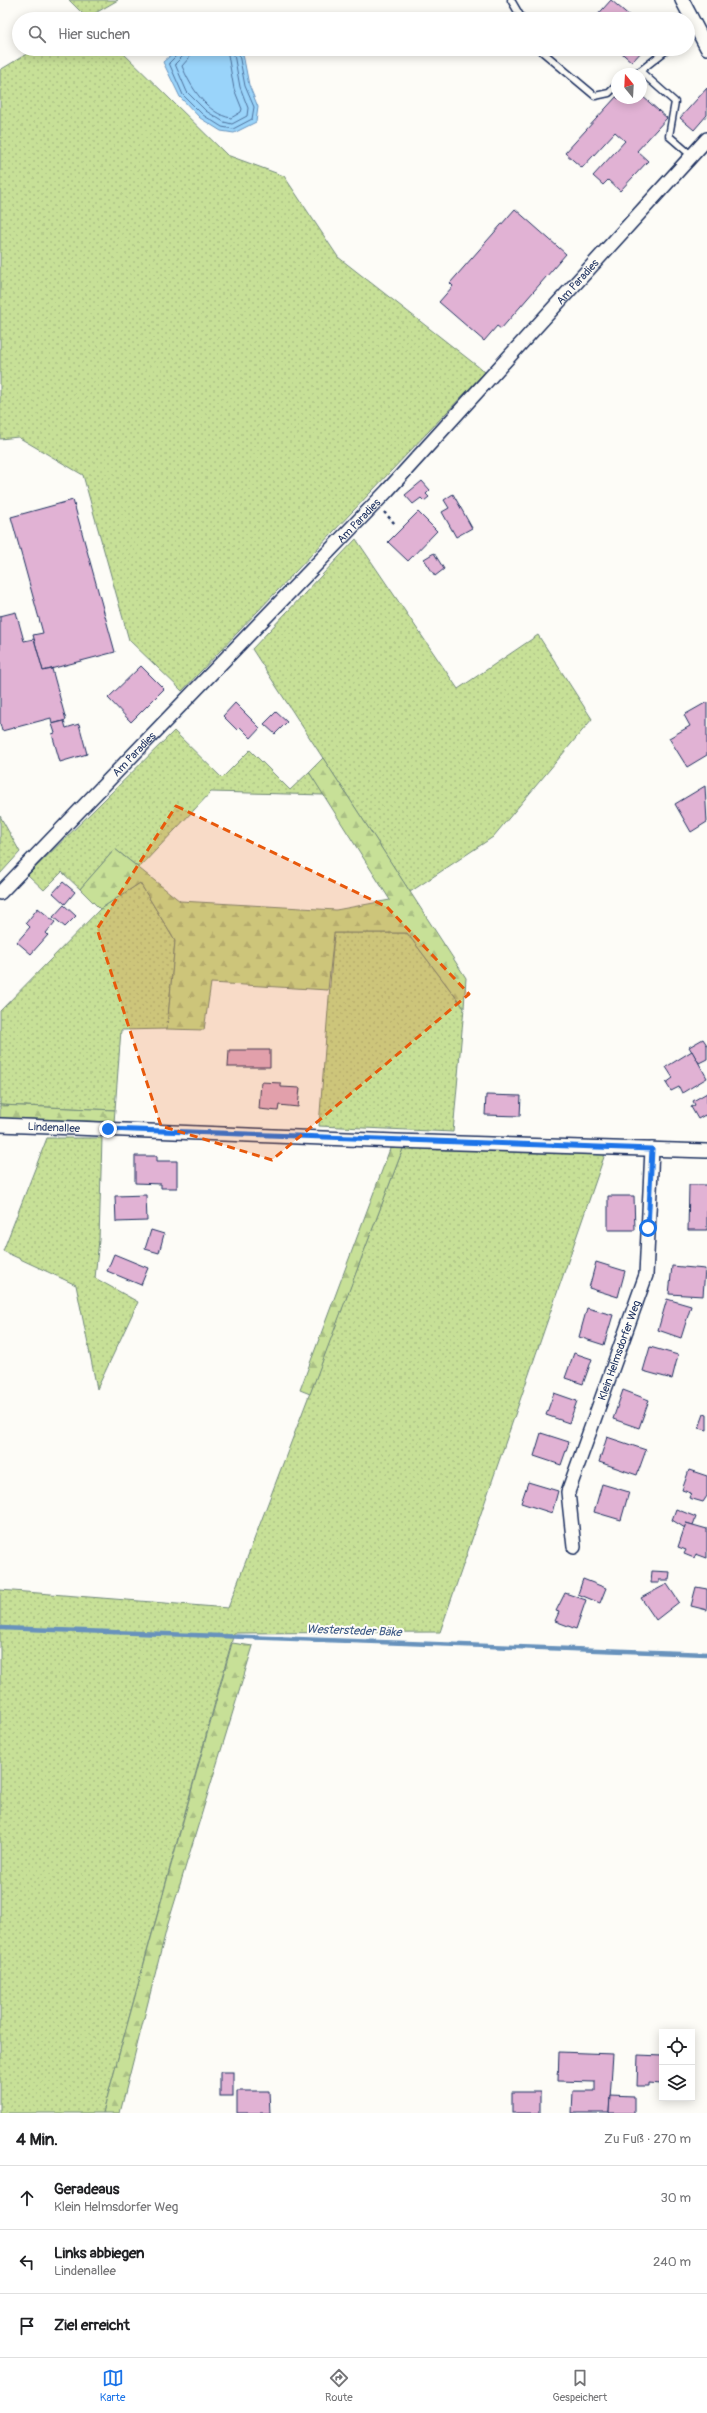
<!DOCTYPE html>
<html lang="de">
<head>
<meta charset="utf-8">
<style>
	body { margin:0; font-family:Pangolin,sans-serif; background:#f6f6f6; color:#202124 }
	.controls { position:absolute; right:12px; bottom:12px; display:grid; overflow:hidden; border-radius:0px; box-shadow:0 2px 10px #0003 }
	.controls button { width:36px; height:36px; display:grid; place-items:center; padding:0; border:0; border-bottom:1px solid #e0e0e0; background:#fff; color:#202124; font:20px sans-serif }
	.compass { position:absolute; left:611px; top:68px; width:36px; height:36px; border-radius:50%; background:#fff; box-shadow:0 2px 10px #0003; rotate:342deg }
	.stop { position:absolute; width:12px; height:12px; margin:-9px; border:3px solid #1a73e8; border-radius:50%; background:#fff }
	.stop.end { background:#1a73e8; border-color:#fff; box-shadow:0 1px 4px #0008 }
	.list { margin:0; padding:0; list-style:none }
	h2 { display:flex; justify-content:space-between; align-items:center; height:52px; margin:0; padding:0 16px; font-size:17px }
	h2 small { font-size:13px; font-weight:400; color:#757577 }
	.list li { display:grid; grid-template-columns:26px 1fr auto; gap:12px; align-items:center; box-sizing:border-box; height:64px; padding:0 16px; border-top:1px solid #e0e0e0 }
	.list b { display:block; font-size:15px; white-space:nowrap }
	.list p { margin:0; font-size:13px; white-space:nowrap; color:#757577 }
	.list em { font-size:13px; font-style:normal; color:#757577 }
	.icon { flex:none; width:22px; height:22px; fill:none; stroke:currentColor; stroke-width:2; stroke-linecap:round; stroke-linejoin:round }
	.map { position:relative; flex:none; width:707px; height:2113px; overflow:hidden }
	.search { position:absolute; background:#fff; box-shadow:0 2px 10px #0003; left:12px; right:12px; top:12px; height:44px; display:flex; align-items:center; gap:10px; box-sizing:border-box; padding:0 14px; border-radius:22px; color:#757577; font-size:15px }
	.sheet { height:244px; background:#fff }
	nav { display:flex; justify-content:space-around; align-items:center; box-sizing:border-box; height:56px; border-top:1px solid #e0e0e0; background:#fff; font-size:11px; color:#757577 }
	nav a { display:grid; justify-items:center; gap:2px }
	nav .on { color:#1a73e8 }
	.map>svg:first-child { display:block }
	.grass { fill:url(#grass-dots); stroke:#71887a }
	.forest { fill:url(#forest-firs); stroke:#71887a }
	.water { fill:#9ad4fa; stroke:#6792bc }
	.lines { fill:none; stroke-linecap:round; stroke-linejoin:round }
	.shore { stroke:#4e719c; stroke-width:1 }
	.stream { stroke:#6792bc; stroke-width:4.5 }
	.building { fill:#e1b2d4; stroke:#1b2f5e }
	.service-casing { stroke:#1b2f5e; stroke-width:9 }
	.minor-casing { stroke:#1b2f5e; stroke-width:16 }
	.path { stroke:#1b2f5e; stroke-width:2.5; stroke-dasharray:3 3; stroke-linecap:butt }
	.service { stroke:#fdfcf7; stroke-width:6 }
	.minor { stroke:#fdfcf7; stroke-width:13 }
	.route { stroke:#1a73e8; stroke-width:5 }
	.marked { fill:#e8590c; fill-opacity:0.2; stroke:#e8590c; stroke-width:3; stroke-dasharray:8 5; stroke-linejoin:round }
	.labels { text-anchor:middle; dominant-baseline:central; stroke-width:4; stroke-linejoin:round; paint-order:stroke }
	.street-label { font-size:11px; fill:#1b2f5e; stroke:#fdfcf7 }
	.water-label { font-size:12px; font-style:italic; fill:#3b5885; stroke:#fdfcf7 }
</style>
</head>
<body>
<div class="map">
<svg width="707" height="2113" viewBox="0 0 707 2113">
	<defs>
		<pattern id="grass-dots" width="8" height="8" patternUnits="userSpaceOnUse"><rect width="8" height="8" fill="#c7e097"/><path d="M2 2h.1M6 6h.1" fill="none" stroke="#aac085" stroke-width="1.8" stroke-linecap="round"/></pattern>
		<pattern id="forest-firs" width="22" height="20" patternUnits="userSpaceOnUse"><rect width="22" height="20" fill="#c7e097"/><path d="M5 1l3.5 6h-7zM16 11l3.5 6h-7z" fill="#aac085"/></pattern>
	</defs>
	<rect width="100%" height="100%" fill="#fdfcf7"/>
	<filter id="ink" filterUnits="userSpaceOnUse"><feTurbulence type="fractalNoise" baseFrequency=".025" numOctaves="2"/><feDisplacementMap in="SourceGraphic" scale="8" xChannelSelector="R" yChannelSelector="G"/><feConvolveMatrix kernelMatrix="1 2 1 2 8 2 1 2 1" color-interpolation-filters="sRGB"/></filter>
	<g filter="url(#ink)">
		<g class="grass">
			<polygon points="69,0 118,0 85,19 87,18"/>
			<polygon points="35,49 119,49 227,155 284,176 338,257 485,372 182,691 129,640 83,475 18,437 0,439 0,70"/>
			<polygon points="356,539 458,689 538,635 592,719 493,837 410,892 252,649"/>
			<polygon points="174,731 222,778 250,750 290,790 309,772 324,795 211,792 139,868 115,849 80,889 62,872 44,890 28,875"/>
			<polygon points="0,816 20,852 0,874"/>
			<polygon points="140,883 175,941 167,1029 121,1030 115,1110 0,1105 0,1011 100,909"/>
			<polygon points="334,933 407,933 464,1008 453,1132 319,1126"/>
			<polygon points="47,1138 102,1138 99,1240 95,1278 138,1302 97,1389 76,1285 3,1251"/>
			<polygon points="404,1146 605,1154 440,1632 234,1633 103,2113 0,2113 0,1590 228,1608"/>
		</g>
		<g class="forest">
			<polygon points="323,758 466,978 464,1008 407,933 334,933 328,990 211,983 204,1030 167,1029 175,941 140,883 100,909 80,889 115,849 180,901 336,910 390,900 309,772"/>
			<polygon points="0,1105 115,1110 114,1122 0,1118"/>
			<polygon points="404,1146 310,1394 300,1390 390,1149"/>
			<polygon points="232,1643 253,1646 167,1927 120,2113 103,2113"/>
		</g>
		<polygon class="water" points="178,49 242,49 249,85 258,107 256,122 234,133 221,131 200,118 180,97 163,62"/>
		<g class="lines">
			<g class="shore">
				<polyline points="180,49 179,53 169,63 183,95 203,115 222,127 233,129 252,119 254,107 245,86 238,49"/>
				<polyline points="185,49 183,56 175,64 187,92 206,111 224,122 232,124 247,116 248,108 240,87 233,49"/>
				<path d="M191,49L189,58L182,66C190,86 207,114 231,118L241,112L242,109L234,89L227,49"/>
			</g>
			<polyline class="stream" points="0,1628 707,1654"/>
		</g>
		<g class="building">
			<polygon points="611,0 631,17 629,19 594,19"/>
			<polygon points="617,49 644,49 632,62"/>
			<polygon points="707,88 707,115 694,130 680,118"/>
			<polygon points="641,95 667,118 637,151 648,161 620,191 608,180 603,185 593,176 625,141 615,132 582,168 565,153 617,96 617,98 641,98"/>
			<polygon points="515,209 566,254 501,329 497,326 484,341 439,302 453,286 450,283"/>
			<polygon points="422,481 430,490 426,494 429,497 424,501 421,498 413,504 405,495"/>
			<polygon points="453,494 472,528 456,537 442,512 449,508 444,500"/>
			<polygon points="73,500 115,652 43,671 33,635 43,633 11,517"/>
			<polygon points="418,512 437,531 408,561 388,542"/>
			<polygon points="434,553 444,569 435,576 424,559"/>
			<polygon points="16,612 24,641 34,639 43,671 52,669 66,720 52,724 51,718 2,731 0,723 0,616"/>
			<polygon points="141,666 164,689 131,722 108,698"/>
			<polygon points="707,702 707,755 687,767 669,738 690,726 684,715"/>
			<polygon points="235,703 260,728 251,738 240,727 237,730 223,716"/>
			<polygon points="276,712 287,722 275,734 264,724"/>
			<polygon points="64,721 66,728 79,724 87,754 60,762 52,734 55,733 52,724"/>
			<polygon points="705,786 707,822 691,832 675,804"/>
			<polygon points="63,882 75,892 65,904 53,893"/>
			<polygon points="64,905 76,916 65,927 53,917"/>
			<polygon points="38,908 55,922 46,933 48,935 31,954 17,942 30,927 26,923"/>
			<polygon points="703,1039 707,1045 707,1059 699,1063 689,1047"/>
			<polygon points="229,1050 270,1050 270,1067 228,1067"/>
			<polygon points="692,1051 707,1078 682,1093 679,1087 671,1091 666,1083 673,1078 666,1067"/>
			<polygon points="261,1082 281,1083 281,1087 300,1088 298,1107 279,1105 278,1111 259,1109"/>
			<polygon points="707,1093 707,1118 705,1115 698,1119 691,1107 695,1105 693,1101"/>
			<polygon points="486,1095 521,1096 520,1116 485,1115"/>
			<polygon points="135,1156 157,1156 157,1161 177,1161 177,1188 161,1188 161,1184 135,1183"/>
			<polygon points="689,1185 707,1185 707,1230 688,1230"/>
			<polygon points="146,1195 147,1221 116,1222 115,1196"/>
			<polygon points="608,1196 634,1196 635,1230 608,1230"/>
			<polygon points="151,1230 164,1234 159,1253 145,1249"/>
			<polygon points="114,1254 148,1268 141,1285 107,1271"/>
			<polygon points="596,1262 625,1271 618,1297 589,1288"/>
			<polygon points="672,1266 705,1269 703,1296 669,1294"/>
			<polygon points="667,1299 691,1306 681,1338 658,1330"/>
			<polygon points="587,1308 613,1315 604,1345 579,1337"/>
			<polygon points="650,1347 678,1355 672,1379 643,1371"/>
			<polygon points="574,1353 592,1359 583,1384 565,1378"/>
			<polygon points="623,1390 649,1400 639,1428 613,1419"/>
			<polygon points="554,1393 577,1401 569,1423 546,1415"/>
			<polygon points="704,1414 707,1415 707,1430 699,1428"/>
			<polygon points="541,1433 569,1442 561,1465 534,1456"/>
			<polygon points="607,1437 646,1450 637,1475 599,1462"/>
			<polygon points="689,1470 707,1476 707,1496 703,1502 689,1498 691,1493 682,1490"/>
			<polygon points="528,1482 558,1491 552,1513 521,1503"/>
			<polygon points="602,1484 629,1492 621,1520 594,1512"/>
			<polygon points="676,1509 696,1517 693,1525 686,1523 685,1528 672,1520"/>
			<polygon points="686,1523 707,1529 707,1558 696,1554 694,1558 684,1554 686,1550 678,1547"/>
			<polygon points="652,1571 670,1572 669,1580 659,1580 659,1583 651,1583"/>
			<polygon points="583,1579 606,1588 600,1603 578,1594"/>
			<polygon points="667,1584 679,1602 656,1620 641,1598"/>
			<polygon points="696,1587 707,1589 707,1610 691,1606"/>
			<polygon points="565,1593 586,1600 576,1629 555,1621 559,1612 556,1611"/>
			<polygon points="559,2052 613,2054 609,2113 572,2113 573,2091 595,2091 595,2082 558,2081"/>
			<polygon points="638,2055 662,2056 662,2086 661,2084 649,2083 649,2086 637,2086"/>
			<rect x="220" y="2072" width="13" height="24"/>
			<polygon points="237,2091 269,2091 270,2113 237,2113"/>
			<rect x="512" y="2092" width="28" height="21"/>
			<polygon points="610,2095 634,2096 634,2113 609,2113"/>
		</g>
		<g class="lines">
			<g class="service-casing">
				<g id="service">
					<polyline points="511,0 522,19"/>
					<polyline points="539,49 595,96 609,93 617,85"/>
					<polyline points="640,71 668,49"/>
					<polyline points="628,74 640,71 675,102 669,136 692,156"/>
				</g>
			</g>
			<g class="minor-casing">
				<g id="minor">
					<polyline points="682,0 707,48"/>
					<path id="s1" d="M0,893L387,491L707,139"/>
					<path id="s2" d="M0,1125L396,1141L707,1151"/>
					<path id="s3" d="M574,1547L568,1492L646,1275L652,1149"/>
				</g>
			</g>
			<polyline class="path" points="384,512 396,525"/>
			<use href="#service" class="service"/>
			<use href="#minor" class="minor"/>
		</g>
	</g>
	<g class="lines" filter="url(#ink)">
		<polyline class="route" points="108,1129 652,1149 648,1228"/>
	</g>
	<path class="marked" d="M176,806L387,907L469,994L272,1160L161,1126L97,929Z"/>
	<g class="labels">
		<g class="street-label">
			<text stroke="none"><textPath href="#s1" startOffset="841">Am Paradies</textPath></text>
			<text stroke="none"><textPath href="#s1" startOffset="517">Am Paradies</textPath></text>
			<text stroke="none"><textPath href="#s1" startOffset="193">Am Paradies</textPath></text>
			<text stroke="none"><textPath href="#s2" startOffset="54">Lindenallee</textPath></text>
			<text stroke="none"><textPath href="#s3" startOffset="206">Klein Helmsdorfer Weg</textPath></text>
		</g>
		<g class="water-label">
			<text transform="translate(354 1631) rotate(2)">Westersteder Bäke</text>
		</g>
	</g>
</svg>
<div class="controls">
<button><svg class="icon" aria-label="locate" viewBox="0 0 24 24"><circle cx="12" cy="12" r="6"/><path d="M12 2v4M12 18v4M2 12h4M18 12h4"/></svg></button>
<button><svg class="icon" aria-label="layers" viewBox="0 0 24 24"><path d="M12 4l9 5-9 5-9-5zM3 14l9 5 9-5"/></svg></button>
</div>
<svg class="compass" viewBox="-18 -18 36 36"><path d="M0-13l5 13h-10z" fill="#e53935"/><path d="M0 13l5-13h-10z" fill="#757577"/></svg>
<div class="stop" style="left:648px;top:1228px"></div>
<div class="stop end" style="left:108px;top:1129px"></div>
<div class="search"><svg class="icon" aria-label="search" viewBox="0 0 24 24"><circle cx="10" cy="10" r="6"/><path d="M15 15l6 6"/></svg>Hier suchen</div>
</div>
<section class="sheet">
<h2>4 Min.<small>Zu Fuß · 270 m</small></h2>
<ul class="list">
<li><svg class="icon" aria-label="ahead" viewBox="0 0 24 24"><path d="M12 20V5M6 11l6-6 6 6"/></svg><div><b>Geradeaus</b><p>Klein Helmsdorfer Weg</p></div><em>30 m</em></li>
<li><svg class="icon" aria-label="left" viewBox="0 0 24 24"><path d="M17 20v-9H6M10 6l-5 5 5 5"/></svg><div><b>Links abbiegen</b><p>Lindenallee</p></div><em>240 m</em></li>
<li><svg class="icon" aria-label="arrive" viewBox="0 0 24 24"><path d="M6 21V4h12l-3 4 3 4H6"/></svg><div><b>Ziel erreicht</b></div></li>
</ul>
</section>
<nav>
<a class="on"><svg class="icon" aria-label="map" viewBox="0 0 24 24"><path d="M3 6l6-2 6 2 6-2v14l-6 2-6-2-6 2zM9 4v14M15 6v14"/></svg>Karte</a>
<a><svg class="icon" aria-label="directions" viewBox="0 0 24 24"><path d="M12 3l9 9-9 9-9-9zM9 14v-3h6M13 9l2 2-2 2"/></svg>Route</a>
<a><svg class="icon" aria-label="saved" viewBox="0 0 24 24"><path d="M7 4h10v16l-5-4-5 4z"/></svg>Gespeichert</a>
</nav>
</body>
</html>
